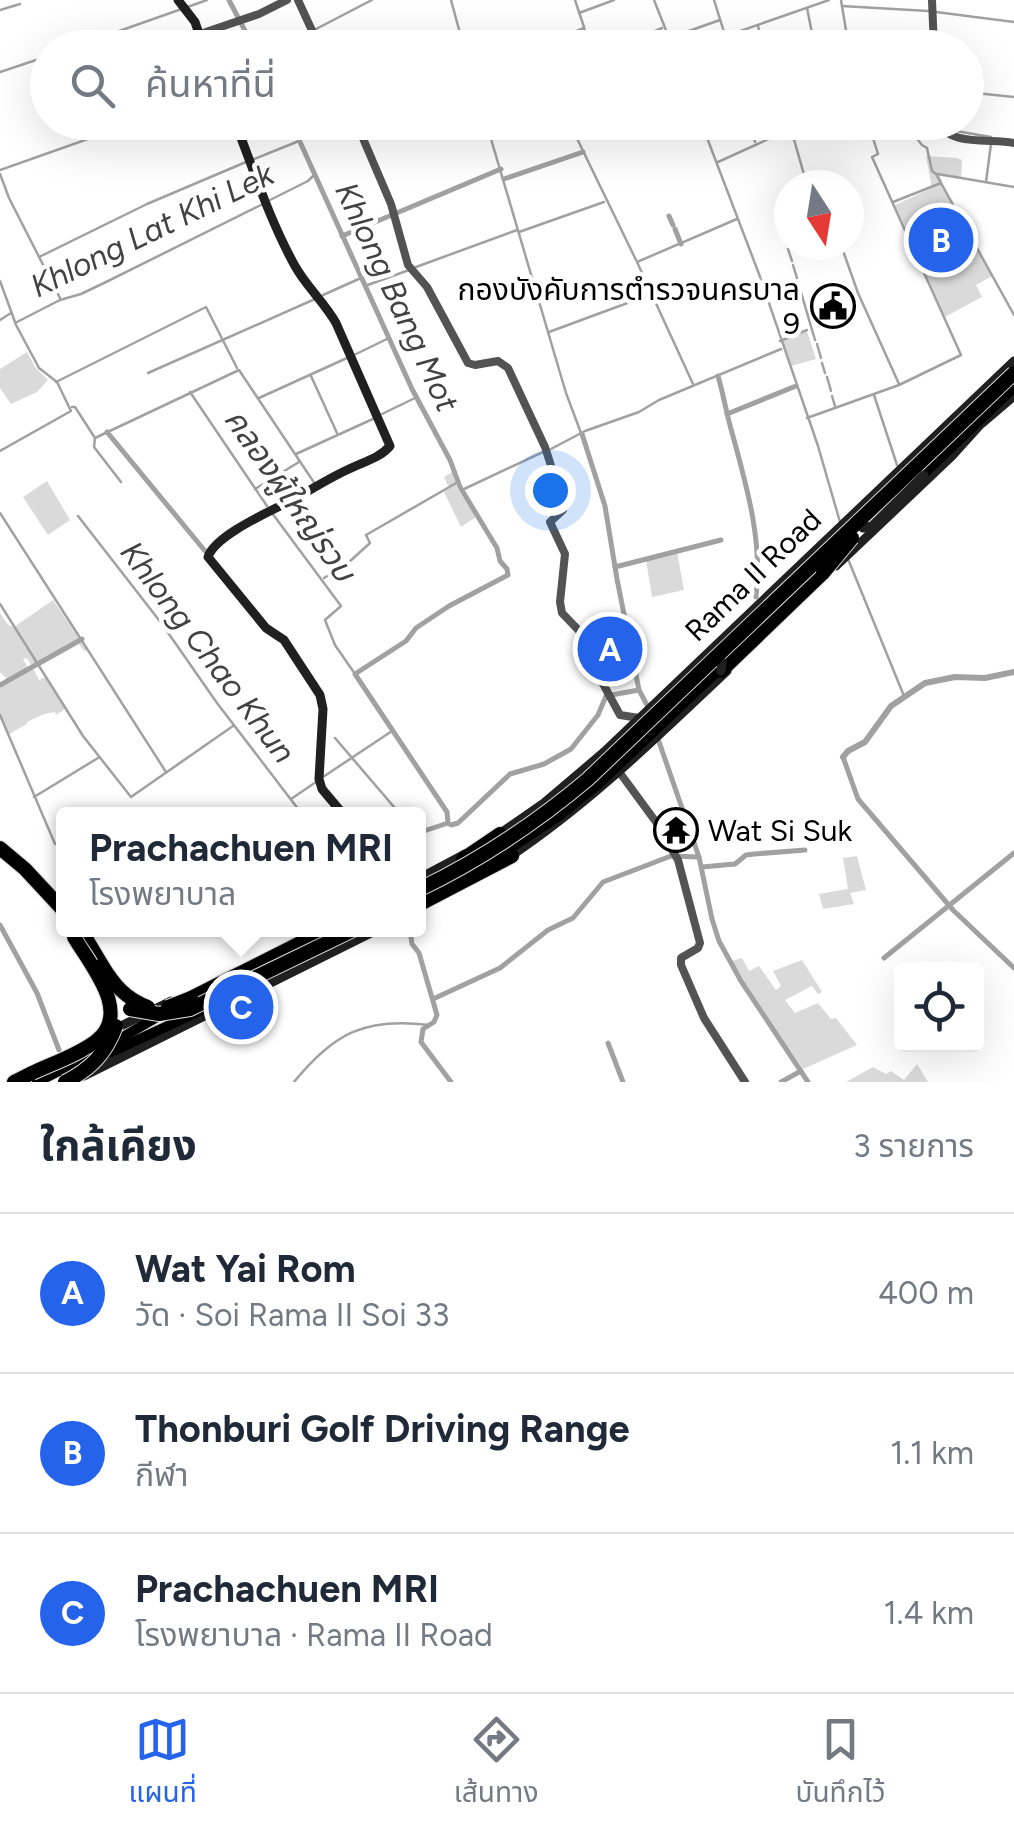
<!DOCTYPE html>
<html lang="th">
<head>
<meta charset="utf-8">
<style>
	body { margin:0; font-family:Figtree,"Noto Sans Thai",sans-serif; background:#f2f2f3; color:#1f2937 }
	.controls { position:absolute; right:30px; bottom:30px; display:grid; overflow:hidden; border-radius:10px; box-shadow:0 10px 40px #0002 }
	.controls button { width:90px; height:90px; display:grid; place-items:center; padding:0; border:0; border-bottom:2px solid #e0e1e3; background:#fff; color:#1f2937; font:50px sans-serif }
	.compass { position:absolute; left:774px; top:170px; width:90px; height:90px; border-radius:50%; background:#fff; box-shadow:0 10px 40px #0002; rotate:168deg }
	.you { position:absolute; left:550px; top:490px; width:35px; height:35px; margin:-25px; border:8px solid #fff; border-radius:50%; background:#1a73e8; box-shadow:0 0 0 15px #1a73e833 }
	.badge { display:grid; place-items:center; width:65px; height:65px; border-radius:50%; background:#2563eb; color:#fff; font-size:32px; font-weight:700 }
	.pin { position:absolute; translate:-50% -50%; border:5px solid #fff; box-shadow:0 2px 10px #0006 }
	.popup { position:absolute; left:56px; top:807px; width:370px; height:130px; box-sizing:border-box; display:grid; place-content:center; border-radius:10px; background:#fff; filter:drop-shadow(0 2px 8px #0005); font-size:32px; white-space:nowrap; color:#747a83 }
	.popup b { font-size:38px; color:#1f2937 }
	.popup::after { content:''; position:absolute; left:50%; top:100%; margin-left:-20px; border:20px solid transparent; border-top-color:#fff }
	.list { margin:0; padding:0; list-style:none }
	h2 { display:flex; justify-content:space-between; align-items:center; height:130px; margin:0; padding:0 40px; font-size:42px }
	h2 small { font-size:32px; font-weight:400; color:#747a83 }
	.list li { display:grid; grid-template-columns:65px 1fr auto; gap:30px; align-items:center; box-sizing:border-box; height:160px; padding:0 40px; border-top:2px solid #e0e1e3 }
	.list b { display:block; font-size:38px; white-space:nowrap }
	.list p { margin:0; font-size:32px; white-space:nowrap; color:#747a83 }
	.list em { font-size:32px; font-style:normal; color:#747a83 }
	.icon { flex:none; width:55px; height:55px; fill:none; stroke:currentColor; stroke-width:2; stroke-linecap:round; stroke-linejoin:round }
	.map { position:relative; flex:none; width:1014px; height:1082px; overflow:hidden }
	.search { position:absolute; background:#fff; box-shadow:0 10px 40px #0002; left:30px; right:30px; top:30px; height:110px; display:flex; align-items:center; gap:25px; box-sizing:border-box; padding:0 35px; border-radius:55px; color:#747a83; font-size:38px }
	.sheet { height:610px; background:#fff }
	nav { display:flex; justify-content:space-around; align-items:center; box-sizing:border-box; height:140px; border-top:2px solid #e0e1e3; background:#fff; font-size:28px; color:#747a83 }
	nav a { display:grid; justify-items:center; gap:5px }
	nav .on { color:#2563eb }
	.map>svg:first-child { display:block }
	.green { fill:#dadada }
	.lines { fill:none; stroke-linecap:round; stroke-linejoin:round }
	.stream { stroke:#a1a1a1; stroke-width:2.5 }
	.canal { stroke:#a1a1a1; stroke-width:5 }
	.river { stroke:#a1a1a1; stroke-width:6 }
	.primary-casing { stroke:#dbdbdb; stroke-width:12 }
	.trunk-casing { stroke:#dbdbdb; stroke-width:15 }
	.motorway-casing { stroke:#dbdbdb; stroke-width:16 }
	.tertiary { stroke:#535353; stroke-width:8 }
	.secondary { stroke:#202020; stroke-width:9 }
	.primary { stroke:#000; stroke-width:10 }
	.trunk { stroke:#000; stroke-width:12 }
	.motorway { stroke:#000; stroke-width:14 }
	.motorway-bridge-casing { stroke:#dbdbdb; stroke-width:16; stroke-linecap:butt }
	.secondary-bridge { stroke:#202020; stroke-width:9 }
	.motorway-bridge { stroke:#000; stroke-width:14 }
	.labels { text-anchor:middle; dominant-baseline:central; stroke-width:9; stroke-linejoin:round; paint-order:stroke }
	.poi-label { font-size:30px; fill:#000; stroke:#fff; text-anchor:end }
	.street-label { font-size:30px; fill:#000; stroke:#fff }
	.water-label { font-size:32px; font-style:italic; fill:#424242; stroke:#fff }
</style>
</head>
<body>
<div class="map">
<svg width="1014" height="1082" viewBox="0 0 1014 1082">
	<rect width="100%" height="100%" fill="#fff"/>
	<g class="green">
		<polygon points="926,156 957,158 962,160 961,179 940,176 943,183 941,185 992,276 976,285 982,297 945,317 895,205 932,188"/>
		<polygon points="807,331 816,359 791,366 782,341"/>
		<polygon points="27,352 35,367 48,380 37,392 11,404 0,388 0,369"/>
		<polygon points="452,472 457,488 476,517 461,527 444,492 449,488 444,477"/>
		<polygon points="47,481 70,520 48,535 23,497"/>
		<polygon points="677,552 684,590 652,597 646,560"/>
		<polygon points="53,600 87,650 84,651 79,644 40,666 36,663 31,665 27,658 23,659 28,668 33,668 39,680 45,677 65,709 56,715 55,712 44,714 27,722 27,724 9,734 0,714 0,684 7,679 0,672 0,613 8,625 14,627"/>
		<polygon points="857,856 866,890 850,893 854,904 823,909 819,894 848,889 843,858"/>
		<polygon points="742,958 749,971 759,966 776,990 781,986 773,971 802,960 822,992 818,994 812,986 785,1000 795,1013 818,1003 831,1019 836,1018 857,1045 803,1069 766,1016 732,961"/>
		<polygon points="917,1064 928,1082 846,1082 873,1067 886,1074 891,1071 904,1080"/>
	</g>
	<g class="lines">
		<g class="stream">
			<polyline points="451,0 464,48"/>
			<polyline points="575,0 584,27"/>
			<polyline points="654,0 673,48"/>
			<polyline points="714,0 729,48"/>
			<polyline points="841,0 849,48"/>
			<polyline points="842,6 928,11"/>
			<polyline points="807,8 815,48"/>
			<polyline points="0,10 20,4"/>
			<polyline points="936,12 1014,22"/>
			<polyline points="579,13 614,0"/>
			<polyline points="758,26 764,48"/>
			<polyline points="316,29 372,0"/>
			<polyline points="726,36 829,0"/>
			<polyline points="669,38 720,20"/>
			<polyline points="543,45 584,28 591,48"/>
			<polyline points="71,48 207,0"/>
			<polyline points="271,48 308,32"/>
			<polyline points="448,48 461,42"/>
			<polyline points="535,48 543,45 543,48"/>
			<polyline points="617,48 662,28"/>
			<polyline points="0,72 48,56"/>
			<polyline points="966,92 1014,97"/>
			<polyline points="486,122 566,393 581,433"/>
			<polyline points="569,122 636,260"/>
			<polyline points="701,122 759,274 818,446 840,522"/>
			<polyline points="749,122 755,142"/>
			<polyline points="791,129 807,185"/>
			<polyline points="910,129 936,126"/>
			<polyline points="950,130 991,137"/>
			<polyline points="872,134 909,129 922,145 927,148 932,171 936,174 1014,315"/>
			<polyline points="254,159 299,141"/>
			<polyline points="718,162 806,122"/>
			<polyline points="0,170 136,122"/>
			<polyline points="0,174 9,198 60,298"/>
			<polyline points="938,174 1014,187"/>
			<polyline points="986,182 991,144"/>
			<polyline points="270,200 308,181 313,176"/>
			<polyline points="893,202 941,183"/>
			<polyline points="519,232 604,202"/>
			<polyline points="787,244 785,237 789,236"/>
			<polyline points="841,245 858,293 899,384"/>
			<polyline points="788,249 792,261"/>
			<polyline points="39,257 147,204 246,162"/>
			<polyline points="793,265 797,278"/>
			<polyline points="416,267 517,230"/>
			<polyline points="0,281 15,322"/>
			<polyline points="798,282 815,340"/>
			<polyline points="365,286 409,270"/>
			<polyline points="323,295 361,278"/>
			<polyline points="0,320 11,313"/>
			<polyline points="549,332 649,295"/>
			<polyline points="780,341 807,330"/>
			<polyline points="817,344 821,358"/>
			<polyline points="354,355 389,338"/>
			<polyline points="822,363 825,373"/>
			<polyline points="148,373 315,299"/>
			<polyline points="311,376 337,433"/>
			<polyline points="827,377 831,391"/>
			<polyline points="56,382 206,307 237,368"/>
			<polyline points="693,384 637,262 737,219"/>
			<polyline points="190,392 267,506"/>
			<polyline points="874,395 897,465"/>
			<polyline points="832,396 835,406"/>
			<polyline points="259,398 347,358"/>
			<polyline points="72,407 75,407 95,438 239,370 315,484"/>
			<polyline points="382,414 417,397"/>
			<polyline points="807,418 899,385 961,355 872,157 878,154 868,122"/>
			<polyline points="95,438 94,447 121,482"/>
			<polyline points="551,449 585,431 639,412 659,400 781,349"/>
			<polyline points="0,451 71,411 57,382 39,368 15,323 60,300 81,294 106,282 263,204"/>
			<polyline points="296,454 375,418"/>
			<polyline points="255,489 299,462"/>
			<polyline points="462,490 543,452"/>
			<polyline points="0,513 166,772"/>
			<polyline points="272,513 341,606 325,620 335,645 355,674"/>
			<polyline points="78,516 162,624 217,703 302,814"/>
			<polyline points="848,559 904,696"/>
			<polyline points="324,578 348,563 370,543 366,535 458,482"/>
			<polyline points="0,604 83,736 131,797 233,726"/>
			<polyline points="0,715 55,844"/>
			<polyline points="335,738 400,814"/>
			<polyline points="323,777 392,731"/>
			<polyline points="34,797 98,758"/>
			<polyline points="291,799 316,782"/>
			<path d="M294,1082C334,1033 365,1017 429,1025"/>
		</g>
		<g class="canal">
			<polyline points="229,0 254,48"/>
			<polyline points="291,122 412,389 450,460 460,487 497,548 500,561 507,569 508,575 449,606 416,628 406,641 355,674 447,812 448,823 418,833"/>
			<polyline points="504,179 583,152"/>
			<polyline points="669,216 673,225"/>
			<polyline points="675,229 681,244"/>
			<polyline points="342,236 501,169"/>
			<path d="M718,376C723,393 726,411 731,429C746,484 763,540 756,597"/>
			<polyline points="727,414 796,386"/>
			<polyline points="107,432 205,551"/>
			<polyline points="582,434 605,506 617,579 639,690 648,707"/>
			<polyline points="615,567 721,540"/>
			<polyline points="0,685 82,639"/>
			<polyline points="657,736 699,857 712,919 719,941 741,981 808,1082"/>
			<polyline points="843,757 858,799 953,910 1014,968"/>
			<polyline points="448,823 451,825 458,823 510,774 544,764 571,749 598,715 606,696 639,690"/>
			<polyline points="702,867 735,864 746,855 754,854 805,850"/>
			<polyline points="0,925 37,993 59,1050"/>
			<polyline points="410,930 412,944 419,953 437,1015 434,1022 423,1029 421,1042 451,1082"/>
			<polyline points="884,958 1014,853"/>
			<polyline points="433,999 500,968 548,930 573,918 603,882 671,856 699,857"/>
			<polyline points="608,1043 623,1082"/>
			<polyline points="781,1082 801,1071"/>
		</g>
		<polyline class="river" points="843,757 848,751 865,742 891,706 925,683 955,677 985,678 1014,672"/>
		<g class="primary-casing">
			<g id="primary">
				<polyline points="103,1056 232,996"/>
				<polyline points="37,1082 99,1051 164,1013"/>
			</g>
		</g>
		<g class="trunk-casing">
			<g id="trunk">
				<polyline points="914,482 1014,386"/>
				<polyline points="486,863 557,816 598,783 727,661"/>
			</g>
		</g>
		<g class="motorway-casing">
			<g id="motorway">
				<polyline points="721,671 823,573"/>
				<polyline points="0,848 25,869 64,911"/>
				<polyline points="463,859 500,834"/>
				<polyline points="418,905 512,856"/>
				<polyline points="81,930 102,965"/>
				<polyline points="191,998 326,930"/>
				<polyline points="14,1082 32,1073"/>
			</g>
		</g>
		<g class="tertiary">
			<polyline points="298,0 320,48"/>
			<polyline points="932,0 934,48"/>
			<polyline points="200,34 259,14 287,0"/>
			<polyline points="356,122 391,204 408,265 427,287 468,363 475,365 498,361 508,368 545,447 563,503 563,510 550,522 565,554 560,602 562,613 588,640 601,680 620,715 639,718"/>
			<path d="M939,122C948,147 992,138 1014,143"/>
			<polyline points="620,773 656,822 678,860 700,943 698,948 681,958 681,965 704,1018 745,1082"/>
		</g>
		<g class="secondary">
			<polyline points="178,0 195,22 204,48"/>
			<path d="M235,122C254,171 270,221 295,266C306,286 324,302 336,323L390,446C380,458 363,462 349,469C329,478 311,490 292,500C271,511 215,535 208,557L266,628L284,640L320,695L323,709L319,779L322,789L343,814"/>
			<polyline points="836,566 952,456 980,425 1014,396"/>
			<polyline points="495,837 544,803 604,752 1014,361"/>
			<path d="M508,858C589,804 657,737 727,671"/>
			<polyline points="418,879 465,854"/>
			<polyline points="113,1030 171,1001"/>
			<polyline points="84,1076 377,930"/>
		</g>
		<use href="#primary" class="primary"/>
		<use href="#trunk" class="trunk"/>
		<use href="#motorway" class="motorway"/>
		<g class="motorway-bridge-casing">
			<g id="motorway-bridge">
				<polyline points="823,573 852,538"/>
				<path d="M418,890C480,860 536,823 588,779L1014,373"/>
				<path d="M102,965C114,985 126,999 148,1007"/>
				<polyline points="168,1007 191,998"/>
				<polyline points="130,1009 159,1014 190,1009 353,930"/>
				<path d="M32,1073C53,1063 78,1055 96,1041C133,1013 90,965 74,937"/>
				<path d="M65,1082C91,1069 106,1053 116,1026"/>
			</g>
		</g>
		<g class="secondary-bridge">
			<polyline points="856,520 863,528 872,526 924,475"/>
			<polyline points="716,656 722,662 721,671"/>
		</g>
		<use href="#motorway-bridge" class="motorway-bridge"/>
	</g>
	<defs>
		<g id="civic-ring" transform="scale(2.25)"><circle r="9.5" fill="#fff" stroke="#000" stroke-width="1.5"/><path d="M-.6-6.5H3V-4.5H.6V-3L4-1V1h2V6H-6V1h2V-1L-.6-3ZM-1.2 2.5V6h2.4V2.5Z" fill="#000"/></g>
		<g id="temple-ring" transform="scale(2.25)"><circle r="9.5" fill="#fff" stroke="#000" stroke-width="1.5"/><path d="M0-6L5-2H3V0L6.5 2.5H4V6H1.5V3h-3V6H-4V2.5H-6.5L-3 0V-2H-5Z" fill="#000"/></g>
	</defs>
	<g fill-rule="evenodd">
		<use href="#civic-ring" x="833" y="306"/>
		<use href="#temple-ring" x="676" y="830"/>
	</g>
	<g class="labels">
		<g class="poi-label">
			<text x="800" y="289">กองบังคับการตำรวจนครบาล<tspan x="800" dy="34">9</tspan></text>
			<text x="708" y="830" text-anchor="start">Wat Si Suk</text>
		</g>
		<g class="street-label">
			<text transform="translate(753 575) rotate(-44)">Rama II Road</text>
		</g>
		<g class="water-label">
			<text transform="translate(152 230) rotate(-26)">Khlong Lat Khi Lek</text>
			<text transform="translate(397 297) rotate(65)">Khlong Bang Mot</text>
			<text transform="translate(290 495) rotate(55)">คลองผู้ใหญ่รวบ</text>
			<text transform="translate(208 652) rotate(53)">Khlong Chao Khun</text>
		</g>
	</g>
</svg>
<div class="controls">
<button><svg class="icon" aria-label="locate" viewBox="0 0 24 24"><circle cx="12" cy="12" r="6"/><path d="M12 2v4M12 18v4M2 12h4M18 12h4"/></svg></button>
</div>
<svg class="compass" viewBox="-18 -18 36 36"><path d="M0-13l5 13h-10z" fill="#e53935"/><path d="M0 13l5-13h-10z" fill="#747a83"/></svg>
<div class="you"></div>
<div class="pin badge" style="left:610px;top:649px">A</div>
<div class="pin badge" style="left:941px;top:240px">B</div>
<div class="pin badge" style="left:241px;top:1007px">C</div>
<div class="popup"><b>Prachachuen MRI</b>โรงพยาบาล</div>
<div class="search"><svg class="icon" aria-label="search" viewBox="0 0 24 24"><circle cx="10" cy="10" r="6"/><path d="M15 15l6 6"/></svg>ค้นหาที่นี่</div>
</div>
<section class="sheet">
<h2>ใกล้เคียง<small>3 รายการ</small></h2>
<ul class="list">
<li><span class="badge">A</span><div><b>Wat Yai Rom</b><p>วัด · Soi Rama II Soi 33</p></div><em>400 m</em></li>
<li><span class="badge">B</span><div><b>Thonburi Golf Driving Range</b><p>กีฬา</p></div><em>1.1 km</em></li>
<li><span class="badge">C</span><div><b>Prachachuen MRI</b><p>โรงพยาบาล · Rama II Road</p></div><em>1.4 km</em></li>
</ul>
</section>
<nav>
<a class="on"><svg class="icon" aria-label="map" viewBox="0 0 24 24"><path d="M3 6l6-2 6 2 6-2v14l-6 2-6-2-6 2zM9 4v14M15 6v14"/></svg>แผนที่</a>
<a><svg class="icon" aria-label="directions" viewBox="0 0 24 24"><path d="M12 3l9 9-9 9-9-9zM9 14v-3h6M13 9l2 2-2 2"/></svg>เส้นทาง</a>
<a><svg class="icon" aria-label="saved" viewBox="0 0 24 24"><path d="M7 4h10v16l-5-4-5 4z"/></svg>บันทึกไว้</a>
</nav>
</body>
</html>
